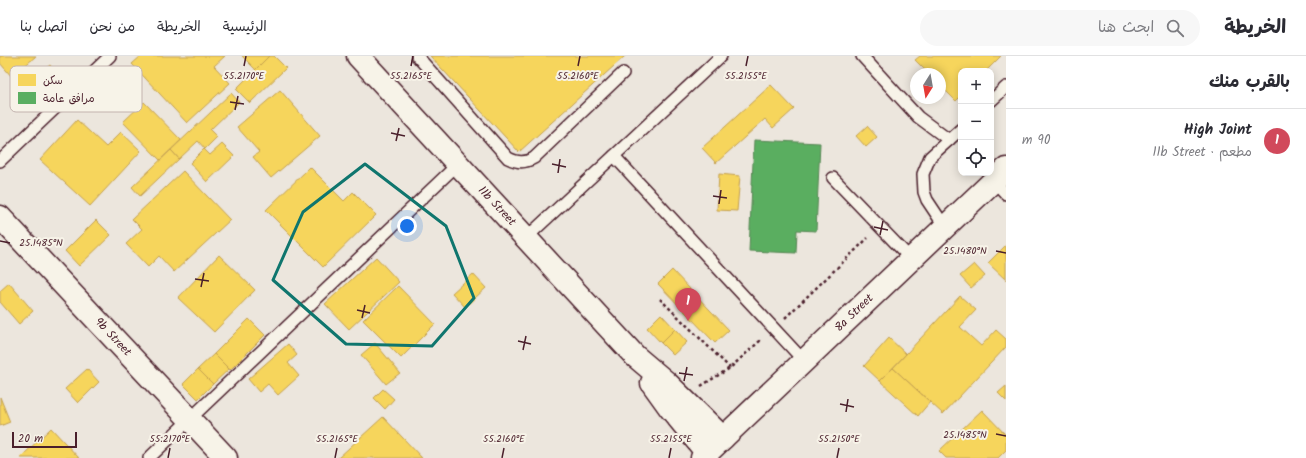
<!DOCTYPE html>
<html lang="ar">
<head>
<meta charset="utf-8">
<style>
	body { margin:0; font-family:Kalam,"Playpen Sans Arabic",sans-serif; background:#f7f7f7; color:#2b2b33; direction:rtl }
	.controls { position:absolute; right:12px; top:12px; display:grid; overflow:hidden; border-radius:8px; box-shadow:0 2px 10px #0003 }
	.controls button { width:36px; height:36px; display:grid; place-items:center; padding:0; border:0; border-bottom:1px solid #e1e1e2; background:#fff; color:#2b2b33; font:20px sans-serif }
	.compass { position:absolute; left:910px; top:12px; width:36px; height:36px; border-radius:50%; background:#fff; box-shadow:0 2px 10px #0003; rotate:191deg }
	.scale { position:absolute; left:12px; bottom:10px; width:65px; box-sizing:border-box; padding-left:4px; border:2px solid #4a1f2b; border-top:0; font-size:11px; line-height:14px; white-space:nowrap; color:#4a1f2b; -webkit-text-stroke:3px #f7f3e8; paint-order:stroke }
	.you { position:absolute; left:407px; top:170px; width:14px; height:14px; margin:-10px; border:3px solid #fff; border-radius:50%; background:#1a73e8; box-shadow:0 0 0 6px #1a73e833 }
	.badge { display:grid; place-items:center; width:26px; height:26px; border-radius:50%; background:#d1495b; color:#fff; font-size:13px; font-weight:700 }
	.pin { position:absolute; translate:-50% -33px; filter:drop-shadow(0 1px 2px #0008) }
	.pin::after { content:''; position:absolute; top:21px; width:14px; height:12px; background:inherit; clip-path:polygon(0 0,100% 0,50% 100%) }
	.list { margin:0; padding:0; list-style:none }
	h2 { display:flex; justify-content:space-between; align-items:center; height:52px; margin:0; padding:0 16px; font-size:17px }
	h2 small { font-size:13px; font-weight:400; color:#7c7c81 }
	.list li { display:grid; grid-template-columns:26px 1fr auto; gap:12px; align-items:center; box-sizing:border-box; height:64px; padding:0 16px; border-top:1px solid #e1e1e2 }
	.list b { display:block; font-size:15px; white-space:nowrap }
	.list p { margin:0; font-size:13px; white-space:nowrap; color:#7c7c81 }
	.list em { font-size:13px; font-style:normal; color:#7c7c81 }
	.icon { flex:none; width:22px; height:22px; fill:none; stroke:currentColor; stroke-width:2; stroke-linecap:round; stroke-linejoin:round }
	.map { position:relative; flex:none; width:1006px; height:402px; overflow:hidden; direction:ltr }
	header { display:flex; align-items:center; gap:24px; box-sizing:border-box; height:56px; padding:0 20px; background:#fff; border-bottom:1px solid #e1e1e2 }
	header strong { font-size:19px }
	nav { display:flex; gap:22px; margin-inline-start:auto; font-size:14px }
	.search { width:280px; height:36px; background:#f7f7f7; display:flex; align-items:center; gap:10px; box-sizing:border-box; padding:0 14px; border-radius:22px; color:#7c7c81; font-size:15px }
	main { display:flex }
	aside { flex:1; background:#fff }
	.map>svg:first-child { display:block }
	.homes { fill:#f6d55c; stroke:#c29e4d }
	.public { fill:#5aae61; stroke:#558351 }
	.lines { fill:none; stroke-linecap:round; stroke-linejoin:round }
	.service-casing { stroke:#4a1f2b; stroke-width:14 }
	.minor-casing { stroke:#4a1f2b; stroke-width:25 }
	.path { stroke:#4a1f2b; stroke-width:2.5; stroke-dasharray:3 3; stroke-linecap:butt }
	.service { stroke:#f7f3e8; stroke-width:11 }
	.minor { stroke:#f7f3e8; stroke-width:22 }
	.marked { fill:none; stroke:#0f766e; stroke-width:3; stroke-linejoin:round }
	.ticks { fill:none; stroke:#4a1f2b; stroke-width:1.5 }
	.labels { text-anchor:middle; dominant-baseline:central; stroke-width:4; stroke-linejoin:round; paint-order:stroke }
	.street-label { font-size:12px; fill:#4a1f2b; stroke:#f7f3e8 }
	.key { fill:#f7f3e8; stroke:#c3b3af; stroke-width:1 }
	.key-label { font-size:11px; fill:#4a1f2b }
	.ticks-label { font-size:10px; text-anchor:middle; fill:#4a1f2b; stroke:#f7f3e8; stroke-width:4; stroke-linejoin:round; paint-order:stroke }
</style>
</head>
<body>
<header>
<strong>الخريطة</strong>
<div class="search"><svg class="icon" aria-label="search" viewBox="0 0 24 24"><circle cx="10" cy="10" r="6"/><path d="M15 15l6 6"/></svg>ابحث هنا</div>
<nav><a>الرئيسية</a><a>الخريطة</a><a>من نحن</a><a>اتصل بنا</a></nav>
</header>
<main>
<aside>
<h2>بالقرب منك<small></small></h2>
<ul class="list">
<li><span class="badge">1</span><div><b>High Joint</b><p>مطعم · 11b Street</p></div><em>90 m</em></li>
</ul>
</aside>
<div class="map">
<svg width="1006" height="402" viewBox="0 0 1006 402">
	<rect width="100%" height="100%" fill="#ece6dd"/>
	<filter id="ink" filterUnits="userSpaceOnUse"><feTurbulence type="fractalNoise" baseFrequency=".025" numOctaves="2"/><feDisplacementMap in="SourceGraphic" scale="8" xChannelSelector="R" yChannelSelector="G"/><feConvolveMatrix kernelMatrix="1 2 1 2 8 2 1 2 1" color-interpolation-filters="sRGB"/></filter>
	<g filter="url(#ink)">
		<g class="homes">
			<polygon points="0,0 36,0 12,21 0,7"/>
			<polygon points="141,0 225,0 214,10 230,27 187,67 132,8"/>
			<polygon points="242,0 269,0 256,14"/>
			<polygon points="269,0 274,0 286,12 250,47 236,33"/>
			<polygon points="430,0 625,0 519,96"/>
			<polygon points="920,0 1001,0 986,15 961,15 961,40 956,45 940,29 940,18 929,18 915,4"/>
			<polygon points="50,9 57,17 53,34 40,43 26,43 19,35"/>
			<polygon points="771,29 794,53 773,72 765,63 716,107 702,92"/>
			<polygon points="280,34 320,80 271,122 253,101 259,96 237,71"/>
			<polygon points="231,37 239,46 210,74 217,81 205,93 198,85 179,103 171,94"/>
			<polygon points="144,46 181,84 160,104 123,66"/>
			<polygon points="77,64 106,91 121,76 141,95 90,150 40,104"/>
			<polygon points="867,70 877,81 866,91 856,80"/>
			<polygon points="222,88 234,100 207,126 190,107 204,93 210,99"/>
			<polygon points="171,94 179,103 140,140 132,131"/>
			<polygon points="310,111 344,145 353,136 376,159 323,211 266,154"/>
			<polygon points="183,115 230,164 174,216 159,200 148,211 126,188 142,173 132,163"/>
			<polygon points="719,118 740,120 737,155 717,154"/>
			<polygon points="96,164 111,179 79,210 65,195"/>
			<polygon points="1006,189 1006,224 988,207"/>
			<polygon points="219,199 255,234 214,276 178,242"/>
			<polygon points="376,201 399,226 349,273 325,248"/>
			<polygon points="974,208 985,220 971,232 960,220"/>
			<polygon points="672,214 729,274 715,287 658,228"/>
			<polygon points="473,218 486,232 465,251 452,237"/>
			<polygon points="9,227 33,255 19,268 0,246 0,235"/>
			<polygon points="398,230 435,268 401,302 363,264"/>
			<polygon points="960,240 976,254 960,271 981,290 996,274 1006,283 1006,291 943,358 893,312"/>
			<polygon points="661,258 675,273 661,287 647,272"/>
			<polygon points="249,263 265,279 230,314 214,298"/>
			<polygon points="675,273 687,286 673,299 661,287"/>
			<polygon points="889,282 906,298 880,325 864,310"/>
			<polygon points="375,287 400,317 386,328 361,299"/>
			<polygon points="288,288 297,299 288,307 299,320 278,339 268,328 259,336 248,323"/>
			<polygon points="214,298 229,313 213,328 198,313"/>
			<polygon points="893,312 930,346 918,360 880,325"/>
			<polygon points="87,313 99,326 78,347 65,333"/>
			<polygon points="198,313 213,328 198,343 183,328"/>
			<polygon points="1006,330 1006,345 998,337"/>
			<polygon points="383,333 394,343 385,353 374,342"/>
			<polygon points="0,341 10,366 0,370"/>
			<polygon points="982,354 1006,379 1006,394 998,402 946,402 939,395"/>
			<polygon points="383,361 422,402 338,402"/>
			<polygon points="51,372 79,402 20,402"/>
		</g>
		<polygon class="public" points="754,84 820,87 816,175 797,174 796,197 749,195"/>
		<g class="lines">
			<g class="service-casing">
				<g id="service">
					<path d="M417,0L508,102C518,107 525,107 534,102L623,17"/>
					<polyline points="862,0 918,61 949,84"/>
					<polyline points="991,45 1006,31"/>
					<polyline points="614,100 804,305"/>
					<polyline points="0,105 110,0"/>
					<polyline points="833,122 911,203"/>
					<polyline points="994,125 1006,138"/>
					<polyline points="945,171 927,144 924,136 923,118 930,101 961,73"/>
					<polyline points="526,182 721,0"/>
					<polyline points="149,402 458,108"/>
				</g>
			</g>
			<g class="minor-casing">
				<g id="minor">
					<polyline points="358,0 635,300 667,327 723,382"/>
					<polyline points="0,161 226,402"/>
					<polyline points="652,327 670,352 707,397"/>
					<polyline points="702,402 1006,113"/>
				</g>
			</g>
			<g class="path">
				<polyline points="660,243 730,312"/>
				<polyline points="785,262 868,182"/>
				<polyline points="701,330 730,312 762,283"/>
			</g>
			<use href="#service" class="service"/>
			<use href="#minor" class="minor"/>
		</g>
	</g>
	<path class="marked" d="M365,108L446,170L474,242L432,290L346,288L273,224L303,156Z"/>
	<path class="ticks" d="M244,10L246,0M411,10L413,0M578,10L580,0M746,10L748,0M230,46L244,48M235,54L238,40M391,77L405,80M396,85L399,72M552,108L566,111M558,117L560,103M713,140L727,142M719,148L721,134M874,171L888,174M880,179L883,165M0,185L10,187M996,195L1006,197M195,223L209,225M201,231L204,217M357,254L370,257M362,262L365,249M518,285L531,288M523,294L526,280M679,317L693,319M684,325L687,311M840,348L854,351M846,356L848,343M996,378L1006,380M168,402L170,392M335,402L337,392M502,402L504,392M669,402L671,392M837,402L839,392"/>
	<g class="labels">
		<g class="street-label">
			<text transform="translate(497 150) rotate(47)">11b Street</text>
			<text transform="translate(854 257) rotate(-44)">8a Street</text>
			<text transform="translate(113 281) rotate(47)">9b Street</text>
		</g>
	</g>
	<rect x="10" y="10" width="132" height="46" rx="6" class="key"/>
	<rect x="18" y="18" width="18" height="12" fill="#f6d55c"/>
	<rect x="18" y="36" width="18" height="12" fill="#5aae61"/>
	<g class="key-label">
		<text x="43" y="28">سكن</text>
		<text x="43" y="46">مرافق عامة</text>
	</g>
	<g class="ticks-label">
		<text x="244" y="23">55.2170°E</text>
		<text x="411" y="23">55.2165°E</text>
		<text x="578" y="23">55.2160°E</text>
		<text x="746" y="23">55.2155°E</text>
		<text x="41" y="190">25.1485°N</text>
		<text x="965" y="198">25.1480°N</text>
		<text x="965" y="382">25.1485°N</text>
		<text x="170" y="386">55.2170°E</text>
		<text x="337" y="386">55.2165°E</text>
		<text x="504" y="386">55.2160°E</text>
		<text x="671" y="386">55.2155°E</text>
		<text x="839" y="386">55.2150°E</text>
	</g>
</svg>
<div class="controls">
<button>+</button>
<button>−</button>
<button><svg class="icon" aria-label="locate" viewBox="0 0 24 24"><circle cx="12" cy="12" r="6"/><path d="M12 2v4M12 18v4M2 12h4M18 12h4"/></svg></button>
</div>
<svg class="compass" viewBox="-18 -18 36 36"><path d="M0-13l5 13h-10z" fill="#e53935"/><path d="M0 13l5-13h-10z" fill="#7c7c81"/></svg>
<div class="scale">20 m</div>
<div class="you"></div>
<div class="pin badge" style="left:688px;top:265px">1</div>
</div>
</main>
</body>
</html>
